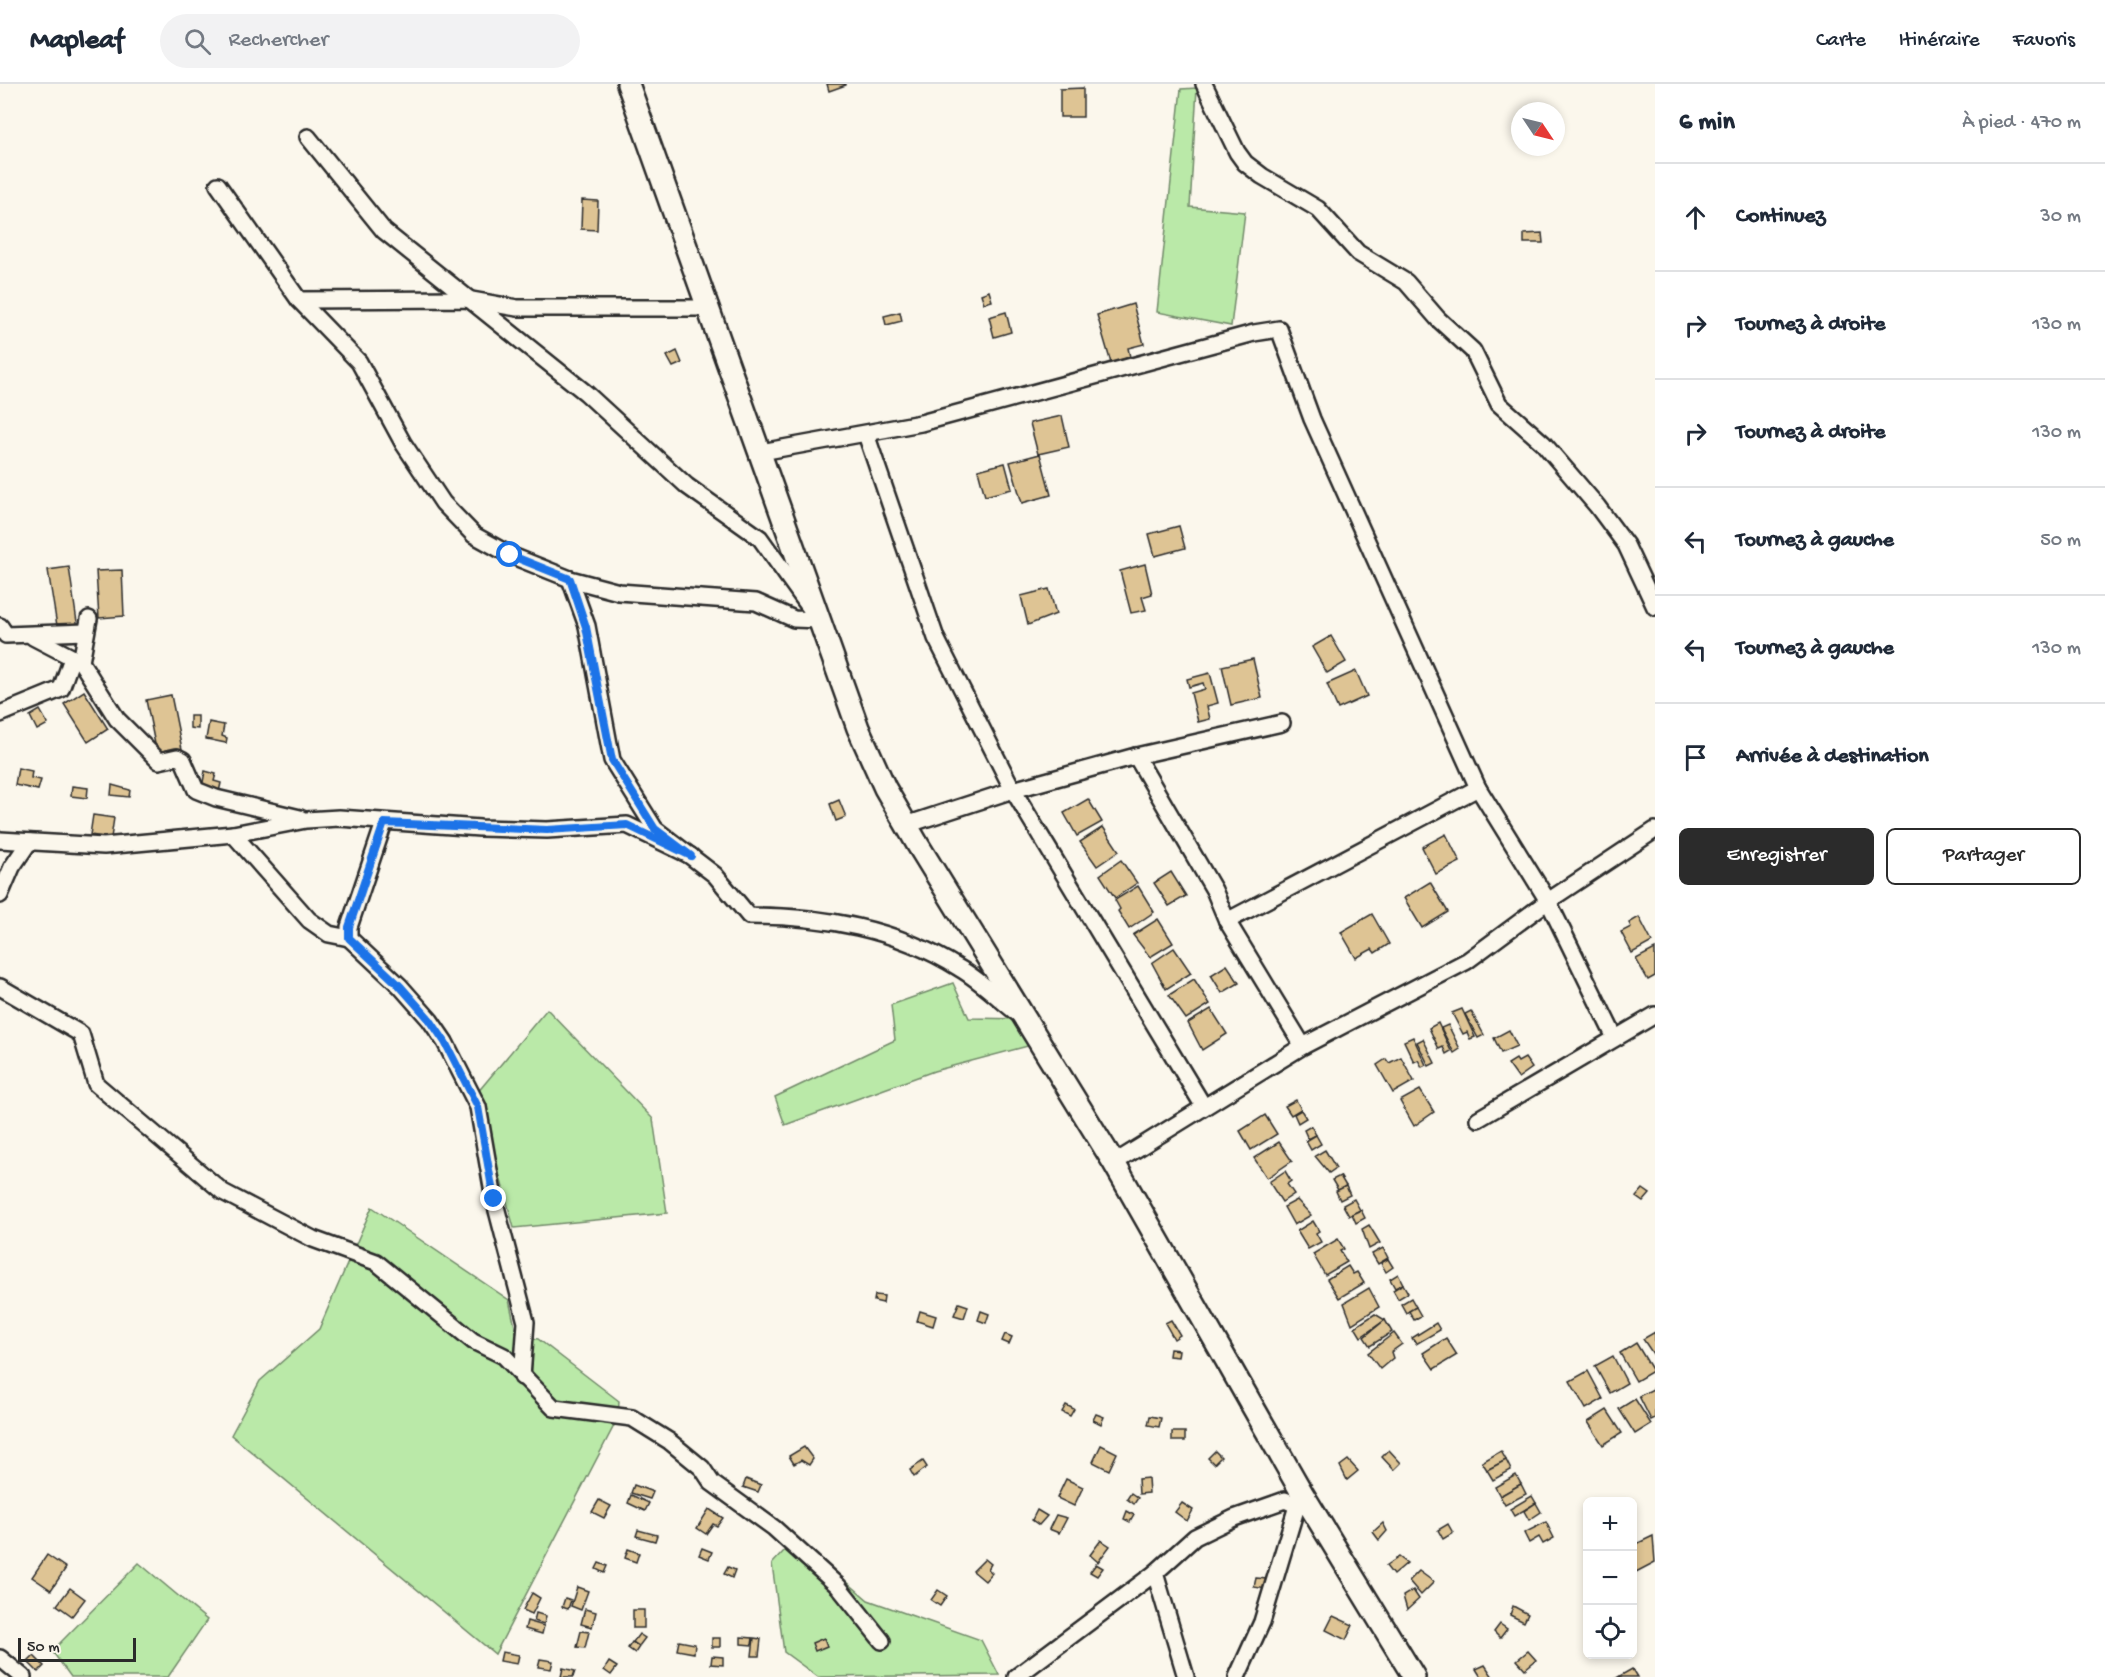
<!DOCTYPE html>
<html lang="fr">
<head>
<meta charset="utf-8">
<style>
	body { margin:0; font-family:"Gochi Hand",sans-serif; background:#f2f2f3; color:#1f2937 }
	.controls { position:absolute; right:18px; bottom:18px; display:grid; overflow:hidden; border-radius:9px; box-shadow:0 3px 9px #0003 }
	.controls button { width:54px; height:54px; display:grid; place-items:center; padding:0; border:0; border-bottom:2px solid #e0e1e3; background:#fff; color:#1f2937; font:30px sans-serif }
	.compass { position:absolute; left:1511px; top:18px; width:54px; height:54px; border-radius:50%; background:#fff; box-shadow:0 3px 9px #0003; rotate:125deg }
	.scale { position:absolute; left:18px; bottom:15px; width:118px; box-sizing:border-box; padding-left:6px; border:3px solid #2b2b2b; border-top:0; font-size:16px; line-height:21px; white-space:nowrap; color:#2b2b2b; -webkit-text-stroke:4px #fbf7ec; paint-order:stroke }
	.stop { position:absolute; width:18px; height:18px; margin:-14px; border:4px solid #1a73e8; border-radius:50%; background:#fff }
	.stop.end { background:#1a73e8; border-color:#fff; box-shadow:0 2px 6px #0008 }
	.list { margin:0; padding:0; list-style:none }
	h2 { display:flex; justify-content:space-between; align-items:center; height:78px; margin:0; padding:0 24px; font-size:26px }
	h2 small { font-size:20px; font-weight:400; color:#747a83 }
	.list li { display:grid; grid-template-columns:39px 1fr auto; gap:18px; align-items:center; box-sizing:border-box; height:108px; padding:0 24px; border-top:2px solid #e0e1e3 }
	.list b { display:block; font-size:22px; white-space:nowrap }
	.list em { font-size:20px; font-style:normal; color:#747a83 }
	.actions { display:flex; gap:12px; padding:18px 24px }
	.actions a { flex:1; padding:14px 0; border:2px solid #2b2b2b; border-radius:9px; text-align:center; font-size:21px; color:#2b2b2b }
	.actions .main { background:#2b2b2b; color:#fff }
	.icon { flex:none; width:33px; height:33px; fill:none; stroke:currentColor; stroke-width:2; stroke-linecap:round; stroke-linejoin:round }
	.map { position:relative; flex:none; width:1655px; height:1593px; overflow:hidden }
	header { display:flex; align-items:center; gap:36px; box-sizing:border-box; height:84px; padding:0 30px; background:#fff; border-bottom:2px solid #e0e1e3 }
	header strong { font-size:28px }
	nav { display:flex; gap:33px; margin-inline-start:auto; font-size:21px }
	.search { width:420px; height:54px; background:#f2f2f3; display:flex; align-items:center; gap:15px; box-sizing:border-box; padding:0 21px; border-radius:33px; color:#747a83; font-size:22px }
	main { display:flex }
	aside { flex:1; background:#fff }
	.map>svg:first-child { display:block }
	.green { fill:#bae9a8; stroke:#728a6a; stroke-width:1.5 }
	.building { fill:#dec494; stroke:#2b2b2b; stroke-width:1.5 }
	.lines { fill:none; stroke-linecap:round; stroke-linejoin:round }
	.street-casing { stroke:#2b2b2b; stroke-width:20 }
	.secondary-casing { stroke:#2b2b2b; stroke-width:26 }
	.street { stroke:#fbf7ec; stroke-width:15 }
	.secondary { stroke:#fbf7ec; stroke-width:21 }
	.route { stroke:#1a73e8; stroke-width:8 }
</style>
</head>
<body>
<header>
<strong>Mapleaf</strong>
<div class="search"><svg class="icon" aria-label="search" viewBox="0 0 24 24"><circle cx="10" cy="10" r="6"/><path d="M15 15l6 6"/></svg>Rechercher</div>
<nav><a>Carte</a><a>Itinéraire</a><a>Favoris</a></nav>
</header>
<main>
<div class="map">
<svg width="1655" height="1593" viewBox="0 0 1655 1593">
	<rect width="100%" height="100%" fill="#fbf7ec"/>
	<filter id="ink" filterUnits="userSpaceOnUse"><feTurbulence type="fractalNoise" baseFrequency=".0167" numOctaves="2"/><feDisplacementMap in="SourceGraphic" scale="12" xChannelSelector="R" yChannelSelector="G"/><feConvolveMatrix kernelMatrix="1 2 1 2 8 2 1 2 1" color-interpolation-filters="sRGB"/></filter>
	<g filter="url(#ink)">
		<g class="green">
			<polygon points="1197,4 1190,123 1245,128 1231,242 1157,228 1181,5"/>
			<polygon points="953,899 969,934 1024,935 1039,959 934,987 785,1041 775,1013 895,956 891,921"/>
			<polygon points="547,925 653,1035 667,1129 514,1144 477,1009"/>
			<polygon points="372,1123 509,1216 517,1252 538,1255 619,1317 618,1334 495,1570 231,1351 260,1297 319,1245"/>
			<polygon points="796,1454 868,1516 981,1556 999,1591 818,1593 784,1568 772,1480"/>
			<polygon points="139,1479 207,1536 168,1593 71,1593 52,1567"/>
		</g>
		<g class="building">
			<polygon points="827,0 846,0 846,1 829,7"/>
			<polygon points="1083,4 1083,33 1060,33 1060,5"/>
			<polygon points="582,116 598,117 597,146 581,145"/>
			<polygon points="1542,149 1543,159 1524,159 1524,150"/>
			<polygon points="989,207 992,217 984,219 981,210"/>
			<polygon points="1133,220 1144,260 1128,264 1130,273 1111,279 1097,231"/>
			<polygon points="900,228 902,237 886,241 884,232"/>
			<polygon points="1006,228 1011,248 994,253 989,233"/>
			<polygon points="677,267 682,279 673,283 667,272"/>
			<polygon points="1062,332 1069,363 1038,370 1030,339"/>
			<polygon points="1040,370 1051,411 1022,419 1010,378"/>
			<polygon points="1005,379 1012,405 985,412 978,386"/>
			<polygon points="1179,442 1185,464 1155,472 1149,450"/>
			<polygon points="1145,480 1152,510 1142,513 1146,526 1131,529 1120,487"/>
			<polygon points="69,483 78,545 58,548 48,486"/>
			<polygon points="122,486 124,532 99,534 96,487"/>
			<polygon points="1049,505 1056,530 1028,541 1021,512"/>
			<polygon points="1331,552 1346,578 1327,589 1312,563"/>
			<polygon points="1253,575 1262,614 1231,621 1222,582"/>
			<polygon points="1356,587 1367,612 1338,625 1327,600"/>
			<polygon points="1210,589 1218,619 1207,622 1210,635 1198,638 1191,609 1205,605 1203,599 1189,603 1187,595"/>
			<polygon points="84,607 108,645 88,658 64,620"/>
			<polygon points="171,611 182,665 157,670 146,616"/>
			<polygon points="40,626 48,640 37,646 30,632"/>
			<polygon points="190,632 198,632 198,645 190,644"/>
			<polygon points="209,638 224,641 222,652 227,654 226,659 206,655"/>
			<polygon points="18,684 32,687 31,694 41,696 38,706 15,701"/>
			<polygon points="205,687 216,690 214,697 221,699 219,708 202,704"/>
			<polygon points="112,701 130,706 129,713 111,711"/>
			<polygon points="72,702 88,704 87,714 71,712"/>
			<polygon points="1088,715 1102,738 1077,752 1064,729"/>
			<polygon points="839,716 846,733 836,737 830,720"/>
			<polygon points="93,731 114,734 111,754 90,751"/>
			<polygon points="1103,743 1119,767 1097,782 1080,758"/>
			<polygon points="1446,750 1460,778 1436,790 1422,763"/>
			<polygon points="1121,776 1137,799 1115,814 1100,791"/>
			<polygon points="1171,788 1186,812 1169,822 1154,799"/>
			<polygon points="1430,798 1448,828 1422,844 1404,814"/>
			<polygon points="1138,802 1154,828 1129,845 1118,827 1120,825 1115,816"/>
			<polygon points="1372,830 1389,860 1375,869 1372,865 1356,874 1341,848"/>
			<polygon points="1639,833 1652,858 1632,869 1621,848 1631,843 1629,839"/>
			<polygon points="1158,835 1173,859 1150,873 1133,851"/>
			<polygon points="1174,864 1191,889 1166,905 1152,879"/>
			<polygon points="1655,865 1655,892 1648,896 1636,875"/>
			<polygon points="1227,881 1239,899 1222,909 1211,891"/>
			<polygon points="1194,895 1210,920 1186,935 1169,911"/>
			<polygon points="1211,925 1227,950 1202,966 1188,939"/>
			<polygon points="1462,925 1475,953 1470,955 1467,948 1463,950 1452,929"/>
			<polygon points="1471,927 1484,951 1478,954 1465,930"/>
			<polygon points="1438,939 1451,967 1446,970 1443,963 1439,965 1429,944"/>
			<polygon points="1448,941 1460,965 1454,969 1441,944"/>
			<polygon points="1509,946 1517,962 1501,969 1494,954"/>
			<polygon points="1413,953 1426,981 1422,983 1418,976 1414,978 1404,957"/>
			<polygon points="1423,955 1435,979 1429,982 1417,958"/>
			<polygon points="1401,973 1414,997 1393,1009 1377,981 1386,975 1389,979"/>
			<polygon points="1525,974 1532,984 1518,994 1508,980 1516,975 1518,978"/>
			<polygon points="1420,1006 1434,1028 1414,1042 1400,1017"/>
			<polygon points="1296,1016 1301,1025 1291,1031 1285,1022"/>
			<polygon points="1301,1026 1306,1034 1298,1039 1294,1030"/>
			<polygon points="1265,1031 1277,1050 1251,1066 1240,1047"/>
			<polygon points="1311,1042 1316,1051 1308,1055 1304,1046"/>
			<polygon points="1316,1051 1321,1060 1311,1066 1306,1057"/>
			<polygon points="1279,1058 1292,1077 1267,1094 1254,1074"/>
			<polygon points="1325,1066 1336,1084 1329,1089 1315,1072"/>
			<polygon points="1285,1087 1291,1097 1287,1100 1294,1110 1282,1118 1269,1098"/>
			<polygon points="1340,1092 1346,1102 1338,1106 1332,1096"/>
			<polygon points="1346,1102 1350,1111 1340,1116 1336,1107"/>
			<polygon points="1643,1105 1650,1110 1643,1118 1636,1113"/>
			<polygon points="1354,1115 1360,1126 1349,1132 1343,1121"/>
			<polygon points="1297,1116 1311,1131 1294,1141 1284,1123"/>
			<polygon points="1361,1126 1365,1134 1356,1139 1352,1130"/>
			<polygon points="1313,1137 1319,1147 1316,1149 1321,1158 1308,1165 1297,1147"/>
			<polygon points="1369,1141 1380,1159 1369,1165 1362,1145"/>
			<polygon points="1338,1155 1344,1165 1340,1167 1347,1178 1325,1191 1313,1170"/>
			<polygon points="1383,1164 1388,1174 1378,1180 1372,1170"/>
			<polygon points="1388,1175 1393,1183 1386,1188 1381,1179"/>
			<polygon points="1348,1182 1353,1190 1357,1188 1364,1199 1339,1214 1327,1195"/>
			<polygon points="1398,1190 1403,1200 1395,1204 1390,1195"/>
			<polygon points="1403,1200 1408,1209 1398,1215 1393,1206"/>
			<polygon points="1369,1204 1379,1223 1352,1240 1344,1219"/>
			<polygon points="875,1211 884,1212 883,1219 874,1217"/>
			<polygon points="1411,1214 1416,1223 1406,1229 1401,1220"/>
			<polygon points="959,1219 968,1222 964,1234 954,1231"/>
			<polygon points="1416,1223 1421,1232 1414,1236 1409,1227"/>
			<polygon points="920,1227 936,1232 933,1242 917,1237"/>
			<polygon points="981,1227 989,1230 986,1239 978,1236"/>
			<polygon points="1375,1230 1385,1236 1361,1253 1355,1243"/>
			<polygon points="1171,1236 1180,1251 1174,1255 1165,1239"/>
			<polygon points="1385,1236 1392,1248 1370,1262 1364,1253"/>
			<polygon points="1436,1239 1440,1246 1416,1260 1412,1254"/>
			<polygon points="1655,1248 1655,1273 1643,1255"/>
			<polygon points="1394,1249 1402,1260 1391,1268 1393,1274 1380,1285 1368,1269"/>
			<polygon points="1005,1250 1012,1253 1009,1260 1002,1257"/>
			<polygon points="1446,1254 1457,1271 1434,1285 1423,1269"/>
			<polygon points="1636,1259 1653,1287 1636,1297 1620,1269"/>
			<polygon points="1170,1265 1179,1266 1178,1273 1169,1272"/>
			<polygon points="1613,1272 1627,1299 1610,1309 1595,1282"/>
			<polygon points="1588,1287 1603,1315 1586,1325 1570,1297"/>
			<polygon points="1655,1304 1655,1334 1651,1336 1639,1312"/>
			<polygon points="1635,1315 1651,1340 1635,1350 1619,1325"/>
			<polygon points="1066,1321 1074,1325 1070,1332 1062,1328"/>
			<polygon points="1607,1326 1622,1349 1603,1361 1588,1338"/>
			<polygon points="1096,1330 1104,1333 1101,1340 1093,1336"/>
			<polygon points="1150,1332 1161,1334 1159,1343 1148,1341"/>
			<rect x="1172" y="1348" width="13" height="9"/>
			<polygon points="1101,1361 1117,1369 1109,1386 1093,1378"/>
			<polygon points="804,1363 813,1375 809,1381 801,1376 794,1380 789,1372"/>
			<polygon points="1389,1366 1401,1379 1394,1386 1382,1373"/>
			<polygon points="1215,1367 1221,1373 1214,1380 1208,1374"/>
			<polygon points="1501,1367 1506,1376 1487,1386 1482,1378"/>
			<polygon points="1348,1376 1358,1387 1347,1396 1340,1382"/>
			<polygon points="1506,1376 1511,1386 1493,1396 1487,1386"/>
			<polygon points="923,1377 927,1383 914,1393 910,1386"/>
			<polygon points="1516,1391 1521,1400 1500,1412 1495,1403"/>
			<polygon points="1148,1394 1149,1409 1139,1410 1138,1395"/>
			<polygon points="746,1395 761,1401 758,1408 743,1403"/>
			<polygon points="1066,1395 1083,1403 1074,1422 1057,1414"/>
			<polygon points="1521,1400 1526,1410 1505,1421 1500,1412"/>
			<polygon points="634,1401 653,1408 650,1415 631,1409"/>
			<polygon points="1131,1409 1138,1414 1134,1420 1127,1415"/>
			<polygon points="631,1411 649,1419 645,1427 628,1419"/>
			<polygon points="1532,1412 1536,1419 1514,1432 1510,1425"/>
			<polygon points="599,1416 611,1422 604,1434 592,1428"/>
			<polygon points="1182,1419 1193,1426 1187,1437 1175,1428"/>
			<polygon points="1536,1419 1541,1428 1529,1436 1524,1427"/>
			<polygon points="709,1425 723,1434 717,1442 713,1440 706,1450 697,1444"/>
			<polygon points="1037,1426 1047,1432 1039,1441 1032,1436"/>
			<polygon points="1127,1427 1134,1431 1130,1438 1124,1435"/>
			<polygon points="1056,1431 1067,1434 1059,1449 1049,1445"/>
			<polygon points="1546,1438 1554,1454 1543,1460 1539,1453 1529,1459 1524,1449"/>
			<polygon points="1383,1439 1387,1447 1379,1456 1373,1448"/>
			<polygon points="1448,1440 1453,1449 1443,1455 1438,1446"/>
			<polygon points="638,1446 657,1451 655,1457 636,1452"/>
			<polygon points="1653,1452 1655,1478 1636,1488 1632,1481 1632,1462"/>
			<polygon points="1101,1456 1110,1462 1098,1478 1090,1471"/>
			<polygon points="702,1464 712,1468 709,1475 699,1471"/>
			<polygon points="628,1465 639,1469 636,1478 625,1474"/>
			<polygon points="47,1471 66,1484 51,1506 32,1493"/>
			<polygon points="1399,1473 1407,1479 1393,1491 1386,1482"/>
			<polygon points="985,1475 991,1480 988,1485 992,1489 985,1497 973,1487"/>
			<polygon points="599,1479 607,1482 604,1489 596,1485"/>
			<polygon points="1096,1480 1103,1484 1097,1492 1090,1488"/>
			<polygon points="728,1483 735,1486 732,1494 724,1490"/>
			<polygon points="1419,1487 1434,1498 1421,1511 1409,1497"/>
			<polygon points="1256,1494 1267,1495 1266,1505 1254,1503"/>
			<polygon points="577,1503 588,1507 581,1526 571,1522"/>
			<polygon points="70,1504 85,1515 72,1532 57,1521"/>
			<polygon points="938,1506 947,1512 940,1522 931,1516"/>
			<polygon points="1413,1506 1419,1515 1407,1526 1403,1512"/>
			<polygon points="532,1509 540,1514 532,1530 523,1526"/>
			<polygon points="565,1514 571,1516 568,1525 562,1523"/>
			<polygon points="1513,1522 1528,1530 1524,1538 1510,1531"/>
			<polygon points="585,1525 596,1528 592,1543 581,1540"/>
			<rect x="633" y="1526" width="11" height="18"/>
			<polygon points="536,1529 546,1532 544,1540 534,1537"/>
			<polygon points="1333,1532 1353,1541 1346,1556 1326,1546"/>
			<polygon points="527,1537 544,1542 542,1550 525,1545"/>
			<polygon points="1500,1540 1507,1545 1500,1554 1494,1548"/>
			<polygon points="581,1547 589,1548 585,1564 577,1563"/>
			<polygon points="639,1550 645,1554 639,1562 633,1558"/>
			<polygon points="741,1553 753,1554 752,1561 741,1560"/>
			<rect x="712" y="1554" width="8" height="9"/>
			<polygon points="754,1554 761,1555 759,1572 752,1572"/>
			<polygon points="824,1554 827,1562 815,1567 812,1559"/>
			<polygon points="679,1557 695,1560 694,1569 677,1566"/>
			<polygon points="632,1558 639,1563 635,1569 628,1564"/>
			<polygon points="1528,1567 1536,1576 1525,1585 1517,1576"/>
			<polygon points="502,1568 519,1571 517,1580 500,1577"/>
			<polygon points="34,1572 44,1582 38,1588 28,1578"/>
			<polygon points="712,1572 723,1573 723,1581 711,1580"/>
			<polygon points="540,1575 553,1577 551,1585 538,1583"/>
			<polygon points="609,1578 617,1583 611,1591 604,1586"/>
			<polygon points="1485,1581 1493,1593 1481,1593 1476,1585"/>
			<polygon points="563,1584 575,1587 573,1593 561,1593"/>
			<polygon points="1632,1585 1637,1593 1618,1593"/>
		</g>
		<g class="lines">
			<g class="street-casing">
				<g id="street">
					<polyline points="1204,0 1237,68 1245,79 1262,92 1318,125 1358,169 1406,198 1438,235 1473,267 1499,320 1543,359 1597,422 1626,461 1655,523"/>
					<polyline points="308,53 384,147 586,309 687,402 760,454 810,524"/>
					<polyline points="218,101 299,216 359,278 403,359 443,419 474,451 510,471 570,495 619,508 756,518 794,535 819,536"/>
					<polyline points="299,216 466,215 517,224 707,224"/>
					<polyline points="866,350 936,554 1013,706 906,741"/>
					<polyline points="761,368 921,339 1254,249 1279,245 1312,335 1478,704 1548,817 1615,954"/>
					<path d="M570,495L587,542L612,676L655,745L715,791L749,832C823,832 895,844 959,884C980,896 998,914 1017,929"/>
					<polyline points="89,535 81,578 117,635 159,677 177,673 183,676 196,706 216,714 300,734"/>
					<polyline points="0,542 6,551 86,548"/>
					<polyline points="33,553 81,578"/>
					<polyline points="0,630 61,605 72,574"/>
					<polyline points="1136,672 1214,806 1227,837 1303,962"/>
					<polyline points="384,739 349,843 349,854 400,902 430,936 445,958 478,1023 494,1115 526,1238 522,1293"/>
					<polyline points="233,750 309,836 329,850 349,854"/>
					<polyline points="0,756 104,762 233,750 306,736 339,734 480,744 547,746 627,741 691,772"/>
					<polyline points="0,811 12,783 29,758"/>
					<polyline points="1227,837 1478,704"/>
					<polyline points="0,903 81,950 96,1000 223,1108 313,1155 376,1178 473,1257 504,1272 554,1324 632,1334 669,1357 702,1384 712,1399 774,1444 838,1502 882,1557"/>
					<polyline points="1204,1023 1013,706 1136,672 1282,639"/>
					<polyline points="1478,1035 1655,931"/>
					<polyline points="1114,1079 1303,962 1467,877 1548,817 1655,746"/>
					<polyline points="1155,1489 1186,1593"/>
					<polyline points="0,1574 23,1593"/>
					<polyline points="1016,1593 1155,1489 1195,1453 1234,1434 1285,1416 1296,1421"/>
					<polyline points="1237,1593 1262,1538 1300,1412"/>
				</g>
			</g>
			<g class="secondary-casing">
				<polyline id="secondary" points="628,0 858,644 885,704 918,761 1114,1079 1302,1409 1414,1593"/>
			</g>
			<use href="#street" class="street"/>
			<use href="#secondary" class="secondary"/>
		</g>
	</g>
	<g class="lines" filter="url(#ink)">
		<polyline class="route" points="494,1115 478,1023 445,958 430,936 400,902 349,854 349,843 384,739 547,746 627,741 691,772 655,745 612,676 586,543 570,495 510,471"/>
	</g>
</svg>
<div class="controls">
<button>+</button>
<button>−</button>
<button><svg class="icon" aria-label="locate" viewBox="0 0 24 24"><circle cx="12" cy="12" r="6"/><path d="M12 2v4M12 18v4M2 12h4M18 12h4"/></svg></button>
</div>
<svg class="compass" viewBox="-18 -18 36 36"><path d="M0-13l5 13h-10z" fill="#e53935"/><path d="M0 13l5-13h-10z" fill="#747a83"/></svg>
<div class="scale">50 m</div>
<div class="stop" style="left:510px;top:471px"></div>
<div class="stop end" style="left:494px;top:1115px"></div>
</div>
<aside>
<h2>6 min<small>À pied · 470 m</small></h2>
<ul class="list">
<li><svg class="icon" aria-label="ahead" viewBox="0 0 24 24"><path d="M12 20V5M6 11l6-6 6 6"/></svg><div><b>Continuez</b></div><em>30 m</em></li>
<li><svg class="icon" aria-label="right" viewBox="0 0 24 24"><path d="M7 20v-9h11M14 6l5 5-5 5"/></svg><div><b>Tournez à droite</b></div><em>130 m</em></li>
<li><svg class="icon" aria-label="right" viewBox="0 0 24 24"><path d="M7 20v-9h11M14 6l5 5-5 5"/></svg><div><b>Tournez à droite</b></div><em>130 m</em></li>
<li><svg class="icon" aria-label="left" viewBox="0 0 24 24"><path d="M17 20v-9H6M10 6l-5 5 5 5"/></svg><div><b>Tournez à gauche</b></div><em>50 m</em></li>
<li><svg class="icon" aria-label="left" viewBox="0 0 24 24"><path d="M17 20v-9H6M10 6l-5 5 5 5"/></svg><div><b>Tournez à gauche</b></div><em>130 m</em></li>
<li><svg class="icon" aria-label="arrive" viewBox="0 0 24 24"><path d="M6 21V4h12l-3 4 3 4H6"/></svg><div><b>Arrivée à destination</b></div></li>
</ul>
<div class="actions"><a class="main">Enregistrer</a><a>Partager</a></div>
</aside>
</main>
</body>
</html>
